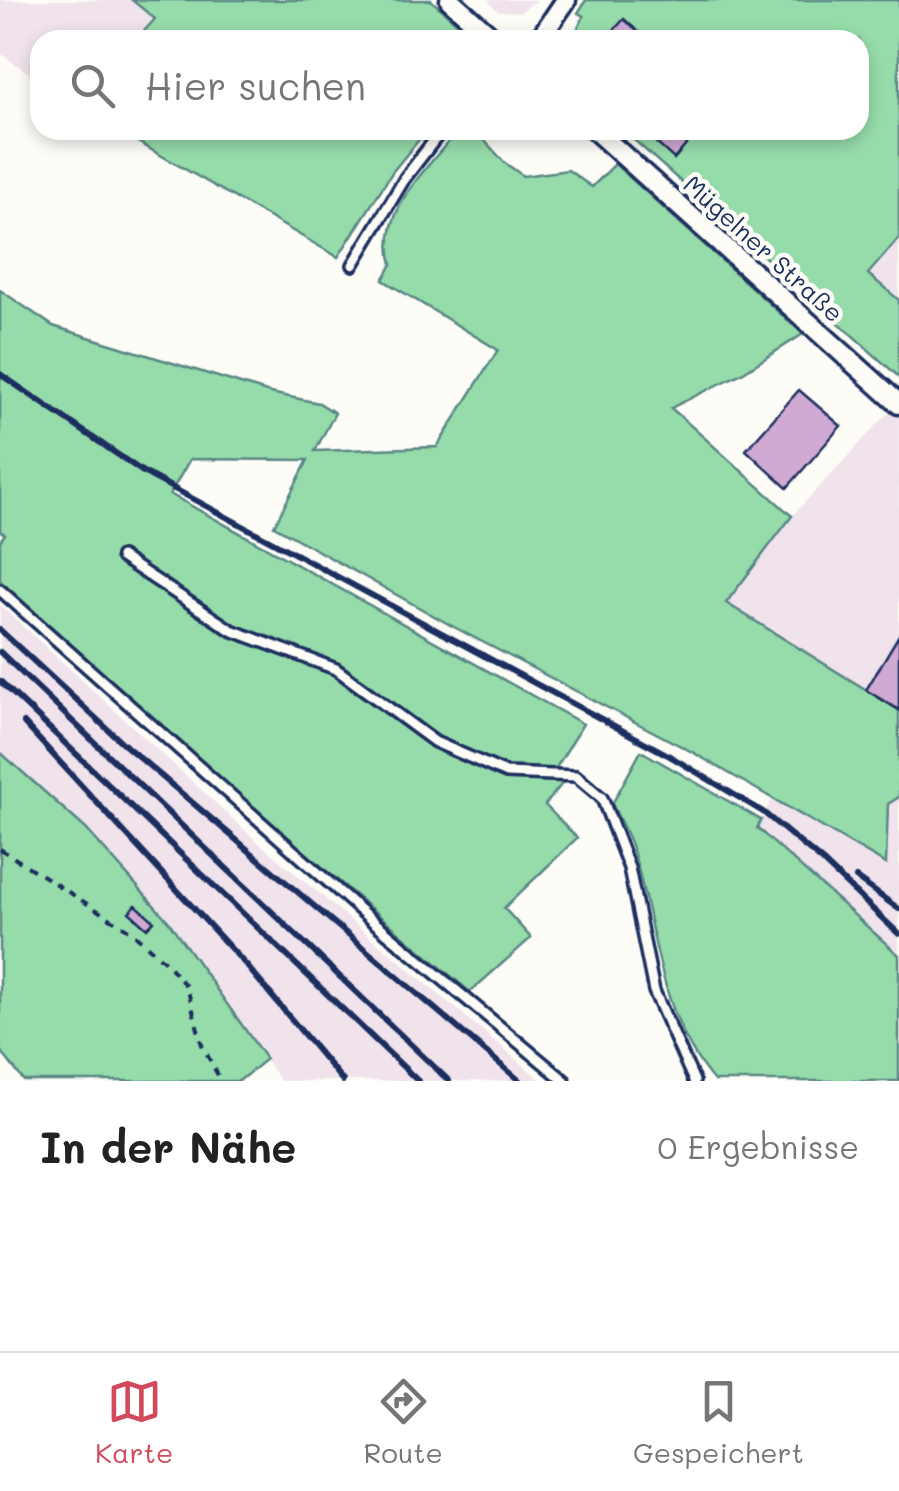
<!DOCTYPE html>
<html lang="de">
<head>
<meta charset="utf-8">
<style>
	body { margin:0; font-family:Mali,sans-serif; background:#f6f6f6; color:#222 }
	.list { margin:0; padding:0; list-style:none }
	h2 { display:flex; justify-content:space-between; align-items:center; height:130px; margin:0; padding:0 40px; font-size:42px }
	h2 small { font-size:32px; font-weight:400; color:#767676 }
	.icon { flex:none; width:55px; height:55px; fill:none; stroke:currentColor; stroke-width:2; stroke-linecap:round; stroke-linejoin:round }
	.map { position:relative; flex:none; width:899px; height:1081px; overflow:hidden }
	.search { position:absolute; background:#fff; box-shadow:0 5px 15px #0003; left:30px; right:30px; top:30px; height:110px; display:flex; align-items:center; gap:25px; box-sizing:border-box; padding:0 35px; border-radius:30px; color:#767676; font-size:38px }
	.sheet { height:270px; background:#fff }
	nav { display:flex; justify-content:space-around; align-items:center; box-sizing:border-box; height:140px; border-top:2px solid #e0e0e0; background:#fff; font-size:28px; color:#767676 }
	nav a { display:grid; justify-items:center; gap:5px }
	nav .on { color:#d1495b }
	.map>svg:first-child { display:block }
	.built { fill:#f0e3ec }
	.green { fill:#96dcaa; stroke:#588684; stroke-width:2.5 }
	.building { fill:#d0aad3; stroke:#1b2f5e; stroke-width:2.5 }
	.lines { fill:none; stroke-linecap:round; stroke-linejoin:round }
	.lane-casing { stroke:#1b2f5e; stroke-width:16 }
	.street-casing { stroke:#1b2f5e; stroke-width:25 }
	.path { stroke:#1b2f5e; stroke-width:4; stroke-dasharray:8 8; stroke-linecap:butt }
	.lane { stroke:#fdfcf7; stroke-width:9 }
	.street { stroke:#fdfcf7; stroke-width:18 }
	.rail { stroke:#1b2f5e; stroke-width:6 }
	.labels { text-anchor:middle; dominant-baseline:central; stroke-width:9; stroke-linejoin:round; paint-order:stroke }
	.street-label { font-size:25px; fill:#1b2f5e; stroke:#fdfcf7 }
</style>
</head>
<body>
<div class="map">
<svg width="899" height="1081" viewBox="0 0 899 1081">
	<rect width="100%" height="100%" fill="#fdfcf7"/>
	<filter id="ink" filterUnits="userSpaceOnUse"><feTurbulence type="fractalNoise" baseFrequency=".01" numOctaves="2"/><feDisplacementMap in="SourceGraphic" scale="20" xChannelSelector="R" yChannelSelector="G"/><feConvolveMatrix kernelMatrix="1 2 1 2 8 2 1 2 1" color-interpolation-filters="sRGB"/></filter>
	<g filter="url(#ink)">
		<g class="built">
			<polygon points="0,0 132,0 155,19 136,40 40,40 40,81 0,53"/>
			<polygon points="487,0 537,0 520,12 498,11"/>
			<polygon points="899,238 899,300 867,274"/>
			<polygon points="891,410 899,417 899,710 725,603 792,516"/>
			<polygon points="0,605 259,843 542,1081 280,1081 229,1004 169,922 86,830 0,752"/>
			<polygon points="899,797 899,955 757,827 772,800 885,863 888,804"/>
		</g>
		<g class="green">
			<polygon points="132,0 431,0 476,40 136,40 155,19"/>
			<polygon points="586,0 899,0 899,238 868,274 899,300 899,377 623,130 859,130 859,40 572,40 584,16 578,13"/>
			<polygon points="117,130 427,130 393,171 338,257"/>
			<path d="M458,130H475L505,163L523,176L568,170L592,187L615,164L803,334L742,373L671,408L792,516L726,603L899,710V797L888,804L886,864L694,753L452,626L274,526L308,460L190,459L170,494L583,724L551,776L564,781L545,805L577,838L504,908L531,938L470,992L220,781L26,607L0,580V541L5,534L0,531V290L53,326L270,393L319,403L335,413L315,451L437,447L498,350L383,280L392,264C377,212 429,167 458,130Z"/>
			<path d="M641,751L761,820L757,828L899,955V1081H714C659,1017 657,932 634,854C629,837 620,821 612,804Z"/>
			<polygon points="0,752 86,829 169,922 266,1059 239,1081 24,1081 0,1050"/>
		</g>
		<g class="building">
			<polygon points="624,19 647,40 605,40"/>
			<polygon points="642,130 699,130 674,159"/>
			<polygon points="799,390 841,426 787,488 746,450"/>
			<polygon points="899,635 899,710 866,690"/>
			<polygon points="136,905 154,921 147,928 129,912"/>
		</g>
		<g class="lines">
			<g class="lane-casing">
				<g id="lane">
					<polyline points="353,265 405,178 442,130"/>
					<polyline points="121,557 231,630 336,669 435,742 506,773 576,776 602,798 629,868 654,991 694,1081"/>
					<polyline points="0,590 369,918 565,1081"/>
				</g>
			</g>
			<g class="street-casing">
				<g id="street">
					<polyline points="450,0 495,40"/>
					<polyline points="539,40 566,0"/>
					<polyline points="595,130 899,404"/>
				</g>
			</g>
			<polyline class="path" points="0,849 132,932 164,961 187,987 202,1045 221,1081"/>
			<use href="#lane" class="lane"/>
			<use href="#street" class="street"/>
			<g class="rail">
				<polyline points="0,374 143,472 668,755 763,812 822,861 899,934"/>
				<polyline points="0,630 127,747 520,1081"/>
				<polyline points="0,652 449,1081"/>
				<polyline points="0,681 418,1081"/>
				<polyline points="24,723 246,965 343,1081"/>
				<polyline points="856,878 899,909"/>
			</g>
		</g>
	</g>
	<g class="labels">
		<g class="street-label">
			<text transform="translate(764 248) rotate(42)">Mügelner Straße</text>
		</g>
	</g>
</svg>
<div class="search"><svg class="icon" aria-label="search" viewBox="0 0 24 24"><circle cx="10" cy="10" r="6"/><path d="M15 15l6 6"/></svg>Hier suchen</div>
</div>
<section class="sheet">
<h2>In der Nähe<small>0 Ergebnisse</small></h2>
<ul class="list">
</ul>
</section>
<nav>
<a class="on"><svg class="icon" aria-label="map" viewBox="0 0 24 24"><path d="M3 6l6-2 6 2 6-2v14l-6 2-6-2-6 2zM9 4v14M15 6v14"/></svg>Karte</a>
<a><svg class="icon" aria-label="directions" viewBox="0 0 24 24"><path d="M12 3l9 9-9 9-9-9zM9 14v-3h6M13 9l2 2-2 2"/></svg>Route</a>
<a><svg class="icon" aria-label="saved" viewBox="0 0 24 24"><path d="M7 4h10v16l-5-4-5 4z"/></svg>Gespeichert</a>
</nav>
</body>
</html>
